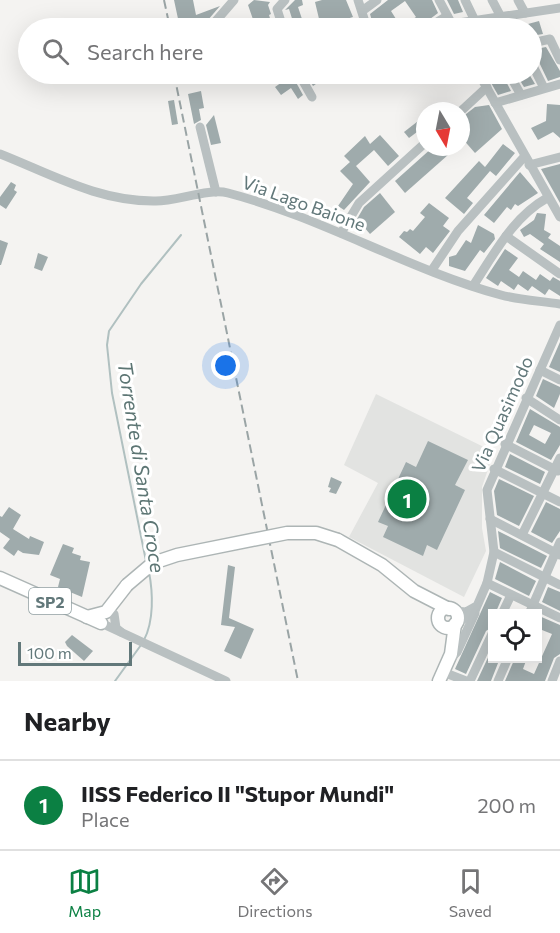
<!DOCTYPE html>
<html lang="en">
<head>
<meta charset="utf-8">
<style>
	body { margin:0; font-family:Commissioner,sans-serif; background:#f6f6f6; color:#202124 }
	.controls { position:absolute; right:18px; bottom:18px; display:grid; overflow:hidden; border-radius:0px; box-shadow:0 6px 24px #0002 }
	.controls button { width:54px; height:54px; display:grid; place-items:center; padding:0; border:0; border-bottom:2px solid #e0e0e0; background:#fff; color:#202124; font:30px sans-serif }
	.compass { position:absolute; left:416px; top:102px; width:54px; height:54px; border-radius:50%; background:#fff; box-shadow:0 6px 24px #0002; rotate:170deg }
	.scale { position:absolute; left:18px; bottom:15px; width:114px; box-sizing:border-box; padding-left:6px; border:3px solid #62787a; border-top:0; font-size:16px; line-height:21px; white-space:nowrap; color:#62787a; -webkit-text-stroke:4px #fff; paint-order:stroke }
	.you { position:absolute; left:226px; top:366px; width:21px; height:21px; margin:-15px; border:4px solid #fff; border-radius:50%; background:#1a73e8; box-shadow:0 0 0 9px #1a73e833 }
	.badge { display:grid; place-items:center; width:39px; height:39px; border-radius:50%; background:#0b8043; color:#fff; font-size:20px; font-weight:700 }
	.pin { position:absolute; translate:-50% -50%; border:3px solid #fff; box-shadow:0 2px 6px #0006 }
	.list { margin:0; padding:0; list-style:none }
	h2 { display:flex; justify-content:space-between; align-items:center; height:78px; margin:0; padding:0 24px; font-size:26px }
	h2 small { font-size:20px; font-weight:400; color:#757577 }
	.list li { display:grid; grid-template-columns:39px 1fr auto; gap:18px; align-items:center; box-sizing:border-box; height:90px; padding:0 24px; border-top:2px solid #e0e0e0 }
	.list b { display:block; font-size:22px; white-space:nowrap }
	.list p { margin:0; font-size:20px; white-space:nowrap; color:#757577 }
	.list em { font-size:20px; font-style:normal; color:#757577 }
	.icon { flex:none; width:33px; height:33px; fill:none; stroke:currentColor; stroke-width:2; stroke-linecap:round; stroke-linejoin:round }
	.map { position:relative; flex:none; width:560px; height:681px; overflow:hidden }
	.search { position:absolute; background:#fff; box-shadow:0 6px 24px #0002; left:18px; right:18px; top:18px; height:66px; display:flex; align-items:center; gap:15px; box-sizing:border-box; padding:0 21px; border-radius:33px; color:#757577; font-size:22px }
	.sheet { height:168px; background:#fff }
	nav { display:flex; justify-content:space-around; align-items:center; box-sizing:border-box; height:84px; border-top:2px solid #e0e0e0; background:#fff; font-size:16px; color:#757577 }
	nav a { display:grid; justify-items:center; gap:3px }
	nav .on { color:#0b8043 }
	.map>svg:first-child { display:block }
	.built { fill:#e2e3e1 }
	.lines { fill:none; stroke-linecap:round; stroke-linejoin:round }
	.stream { stroke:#b0c0c0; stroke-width:2 }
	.building { fill:#9fabac; fill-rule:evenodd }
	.major-casing { stroke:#adb5b5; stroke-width:15 }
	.minor { stroke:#b9c0c1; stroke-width:9 }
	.major { stroke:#fff; stroke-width:12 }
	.rail { stroke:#9aa4a5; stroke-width:2; stroke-dasharray:9 4.5; stroke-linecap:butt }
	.major-bridge-casing { stroke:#adb5b5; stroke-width:15; stroke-linecap:butt }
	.major-bridge { stroke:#fff; stroke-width:12 }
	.labels { text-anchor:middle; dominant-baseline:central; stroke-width:6; stroke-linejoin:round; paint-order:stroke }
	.shield { fill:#fff; stroke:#91a0a2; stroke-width:1.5 }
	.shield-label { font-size:16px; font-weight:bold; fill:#62787a }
	.street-label { font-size:18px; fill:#62787a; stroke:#fff }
	.water-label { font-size:20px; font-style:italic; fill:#5d7674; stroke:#fff }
</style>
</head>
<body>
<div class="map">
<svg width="560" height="681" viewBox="0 0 560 681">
	<rect width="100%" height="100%" fill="#f4f3f1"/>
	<polygon class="built" points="376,394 494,452 482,487 482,528 486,551 464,597 349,537 378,483 344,465"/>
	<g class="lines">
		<g class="stream">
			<polyline points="146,561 112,393 107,345 109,331 141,284 181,235"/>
			<path d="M144,640C154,621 153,593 149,572"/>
			<polyline points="115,681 141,645"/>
		</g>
	</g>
	<g class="building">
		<polygon points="174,0 193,0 196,15 220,6 201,28 180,28"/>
		<polygon points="254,0 270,2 268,5 271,14 269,15 273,28 256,28 248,5"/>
		<polygon points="295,0 302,0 303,5 298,7 305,28 295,28 289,9 285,10"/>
		<polygon points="322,0 346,0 353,17 330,24 331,28 306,28 320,23 315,2"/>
		<path d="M388,0H432L438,13L418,28H374L370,14ZM405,1L416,17L401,27L391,11Z"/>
		<polygon points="447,0 458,0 463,12 454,14"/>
		<polygon points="516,21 517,27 539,21 543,34 531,36 531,28 491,28"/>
		<polygon points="546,47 560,71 560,77 548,81 538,60 531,57 531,50"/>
		<polygon points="306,74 320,74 323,79 313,86"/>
		<polygon points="486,74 502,74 511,91 498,95"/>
		<polygon points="516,74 529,74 535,84 524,87"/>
		<polygon points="292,75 303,95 298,99 291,88 281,95 275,87"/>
		<polygon points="201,91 204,108 199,109 201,120 194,124 188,94"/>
		<polygon points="174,100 178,124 172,125 168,101"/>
		<polygon points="547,104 560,105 560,138 553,132 538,140 531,128 546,121"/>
		<polygon points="489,105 502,129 475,153 461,137 461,118 475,107"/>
		<polygon points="214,115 221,143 211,145 206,125"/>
		<polygon points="422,118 425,126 409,138 404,132"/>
		<polygon points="380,135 399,156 388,166 374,150 356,166 370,182 344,210 338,206 353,184 340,171 350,162 344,156 365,136 370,144"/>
		<polygon points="503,144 515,153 496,176 490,171 467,198 473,203 464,214 445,198 479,161 485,167"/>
		<polygon points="433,147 457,147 405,193 395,181"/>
		<polygon points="560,164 560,203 541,169"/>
		<polygon points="520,172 538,193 518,206 515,204 511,210 507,207 494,223 484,215"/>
		<polygon points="11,182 16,185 14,190 17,192 6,209 0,205 0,197"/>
		<polygon points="380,193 395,212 370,234 357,219 364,207"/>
		<polygon points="429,203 449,218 443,226 450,231 433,253 426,247 420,254 399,237 404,231 407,232 410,229 413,231 425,217 420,213"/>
		<polygon points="537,213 546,214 544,230 551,234 548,238 560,246 560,262 540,249 544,244 530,234 524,237 520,230 534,220"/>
		<polygon points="478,225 494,234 495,239 484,253 480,250 465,271 449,266 449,257 456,255 466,240 471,243"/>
		<polygon points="0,240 8,243 1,265 0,265"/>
		<polygon points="505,249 518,258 509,270 519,277 523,271 536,280 540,274 550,281 553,277 560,281 560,296 549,289 545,295 532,286 528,291 518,284 514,290 501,281 498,286 486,278"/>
		<polygon points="38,253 48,257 42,271 34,268"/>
		<polygon points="560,342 560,372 549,367"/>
		<polygon points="543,379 560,387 560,394 554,408 536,396"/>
		<path d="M530,409L560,427V445L551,460L516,442ZM534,425L551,433L545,444L529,435Z"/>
		<polygon points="428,441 468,460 455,485 465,490 437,550 427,545 423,556 383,537 388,526 378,522 406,462 416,467"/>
		<polygon points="510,454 545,472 540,484 505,467"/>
		<polygon points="331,477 342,482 336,494 329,492 331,488 328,487"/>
		<polygon points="499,479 534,496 519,526 497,515 494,491"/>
		<polygon points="546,502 560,509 560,531 552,543 531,532"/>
		<polygon points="9,507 21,515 13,529 29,539 30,536 44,542 39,555 23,553 18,550 14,556 3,548 10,539 0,532 0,516 2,517"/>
		<polygon points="498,531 547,556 541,568 500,548"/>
		<polygon points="63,544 74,548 72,553 81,556 80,560 90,562 82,597 58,587 60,579 50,575"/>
		<polygon points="500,562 536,581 529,596 495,579"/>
		<polygon points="228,565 235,567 229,618 254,629 241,659 224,651 235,627 221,625"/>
		<polygon points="548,587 560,592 560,611 542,602"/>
		<polygon points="490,592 502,598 495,614 492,614 492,627 486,631 466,674 455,669"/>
		<polygon points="537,615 560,625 560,654 554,658 545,681 505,681 515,658 527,658 523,669 534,674 552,634 537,628"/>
		<polygon points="72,635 93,651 84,661 67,646 65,642"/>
		<polygon points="492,649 492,658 500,658 491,681 477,681"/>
	</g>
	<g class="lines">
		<g class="major-casing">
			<g id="major">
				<polyline points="338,540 382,565 414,591 449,609"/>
				<polyline points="0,578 101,623"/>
				<circle cx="448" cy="618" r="10"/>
				<polyline points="87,617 106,612 127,585"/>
				<polyline points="439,681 451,654 455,624"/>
			</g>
		</g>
		<g class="minor">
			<polyline points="358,0 367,28"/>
			<polyline points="439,0 454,28"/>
			<polyline points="465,0 475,21"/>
			<polyline points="492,0 501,17"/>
			<polyline points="518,0 525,13"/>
			<polyline points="362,11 377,0"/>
			<polyline points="215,22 234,0"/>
			<polyline points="452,24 560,8"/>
			<polyline points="283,28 277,9 285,0"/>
			<polyline points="427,28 447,16"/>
			<polyline points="532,43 550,39 560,60"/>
			<polyline points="532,64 544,88"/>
			<polyline points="299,74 312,97"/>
			<polyline points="479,74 560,217"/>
			<polyline points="509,74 521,95"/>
			<polyline points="495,103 560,84"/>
			<polyline points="461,111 487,87"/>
			<polyline points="200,127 216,192"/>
			<path d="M0,154C51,174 99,202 156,201C177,201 209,188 228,193C321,217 409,270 501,295C520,300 541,301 560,304"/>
			<polyline points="529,165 560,157"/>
			<polyline points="341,233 359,203 425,143"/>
			<polyline points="506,236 560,274"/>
			<polyline points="432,270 458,231 524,157"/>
			<path d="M473,286C494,254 513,217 547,198"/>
			<polyline points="540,370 560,380"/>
			<polyline points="526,398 560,420"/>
			<polyline points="505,444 558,471"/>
			<polyline points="494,469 560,502"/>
			<polyline points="490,519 560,555"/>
			<polyline points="522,535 560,458"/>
			<polyline points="494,552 560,585"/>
			<polyline points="487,583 560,618"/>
			<polyline points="455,611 466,612 475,607"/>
			<polyline points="114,614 116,628 121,632"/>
			<polyline points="502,614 511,595"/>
			<polyline points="529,614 560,542"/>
			<polyline points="101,623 226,681"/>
			<polyline points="456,623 474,613 487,583 494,552 487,490 560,325"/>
			<polyline points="450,659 457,652 475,613"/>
			<polyline points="443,672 466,681"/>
			<polyline points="470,681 492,634"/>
			<polyline points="498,681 508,658"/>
			<polyline points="552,681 560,661"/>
		</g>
		<use href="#major" class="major"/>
		<g class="rail">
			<polyline points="164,0 170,28"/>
			<polyline points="174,74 298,681"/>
		</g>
		<g class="major-bridge-casing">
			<polyline id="major-bridge" points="127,585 153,563 177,555 287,533 316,533 338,540"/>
		</g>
		<use href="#major-bridge" class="major-bridge"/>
	</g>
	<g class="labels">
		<rect class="shield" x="29" y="588" width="42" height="26" rx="4.5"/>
		<g class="shield-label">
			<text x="50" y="601">SP2</text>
		</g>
		<g class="street-label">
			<text transform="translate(304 203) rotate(20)">Via Lago Baione</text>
			<text transform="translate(502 414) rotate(-66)">Via Quasimodo</text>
		</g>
		<g class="water-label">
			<text transform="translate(142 467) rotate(81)">Torrente di Santa Croce</text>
		</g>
	</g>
</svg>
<div class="controls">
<button><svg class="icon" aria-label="locate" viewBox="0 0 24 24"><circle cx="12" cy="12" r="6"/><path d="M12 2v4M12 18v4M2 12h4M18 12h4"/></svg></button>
</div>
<svg class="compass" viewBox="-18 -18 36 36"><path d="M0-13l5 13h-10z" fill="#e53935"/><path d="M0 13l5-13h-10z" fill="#757577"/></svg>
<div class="scale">100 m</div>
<div class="you"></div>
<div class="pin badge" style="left:407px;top:499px">1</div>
<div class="search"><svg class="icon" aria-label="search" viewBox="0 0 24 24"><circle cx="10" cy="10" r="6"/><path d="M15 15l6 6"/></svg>Search here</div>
</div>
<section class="sheet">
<h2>Nearby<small></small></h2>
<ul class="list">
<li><span class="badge">1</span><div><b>IISS Federico II &quot;Stupor Mundi&quot;</b><p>Place</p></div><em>200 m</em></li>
</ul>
</section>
<nav>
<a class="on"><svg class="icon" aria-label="map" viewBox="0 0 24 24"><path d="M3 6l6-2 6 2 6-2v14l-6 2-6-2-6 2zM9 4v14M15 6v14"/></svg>Map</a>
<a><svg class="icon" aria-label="directions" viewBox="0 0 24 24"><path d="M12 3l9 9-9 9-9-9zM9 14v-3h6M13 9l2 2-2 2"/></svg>Directions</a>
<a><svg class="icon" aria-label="saved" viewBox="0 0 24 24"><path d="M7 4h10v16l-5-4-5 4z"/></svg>Saved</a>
</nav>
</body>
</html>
